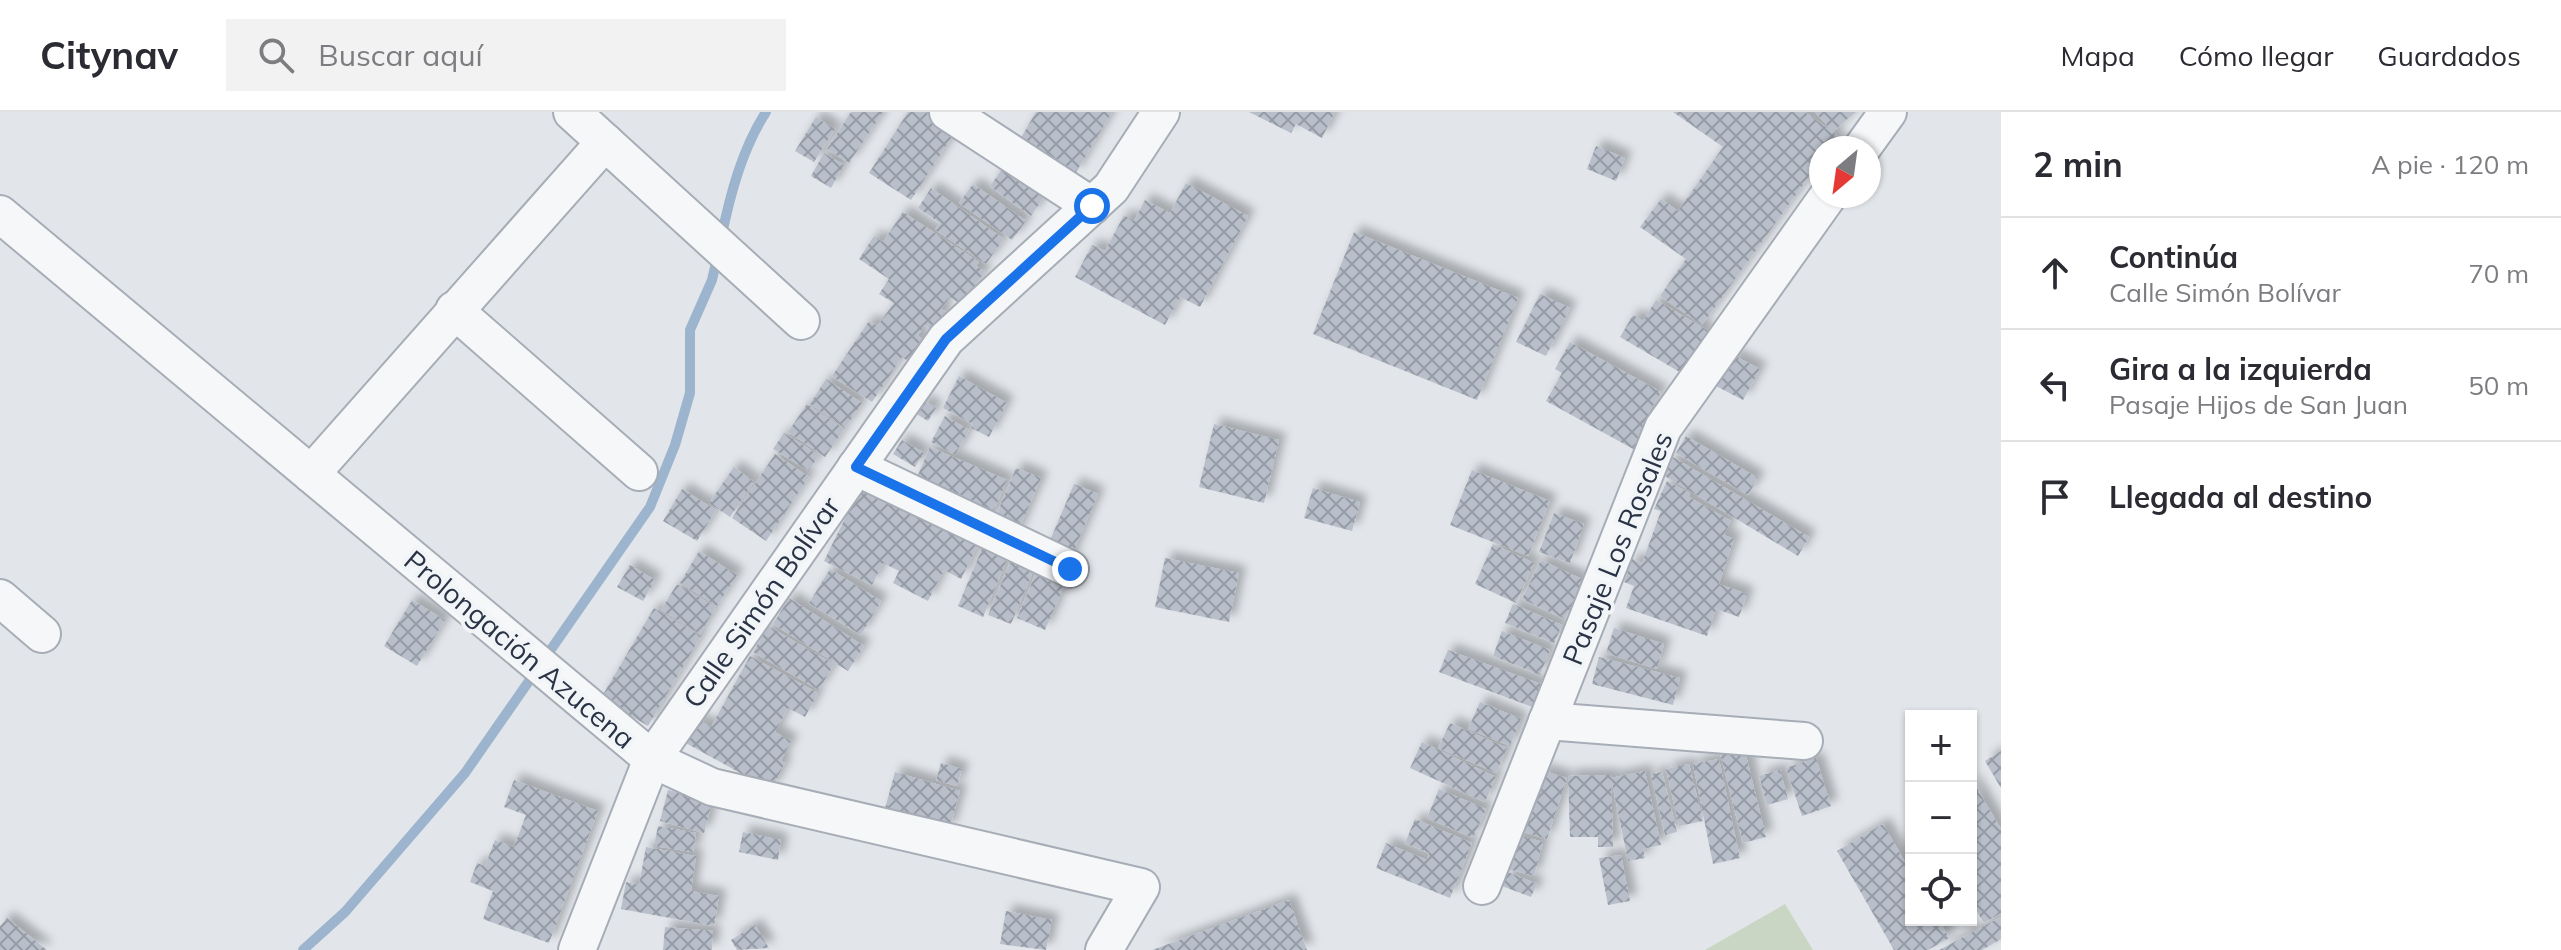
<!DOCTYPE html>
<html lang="es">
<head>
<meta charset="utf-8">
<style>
	body { margin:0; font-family:Mulish,sans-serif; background:#f2f2f3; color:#2b2b33 }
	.controls { position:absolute; right:24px; bottom:24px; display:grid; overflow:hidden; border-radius:0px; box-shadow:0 2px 6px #0004 }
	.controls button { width:72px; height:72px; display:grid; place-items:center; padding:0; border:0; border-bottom:2px solid #e1e1e2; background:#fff; color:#2b2b33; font:40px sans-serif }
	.compass { position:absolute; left:1809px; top:24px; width:72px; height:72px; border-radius:50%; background:#fff; box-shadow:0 2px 6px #0004; rotate:209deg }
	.stop { position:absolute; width:24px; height:24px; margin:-18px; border:6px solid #1a73e8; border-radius:50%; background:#fff }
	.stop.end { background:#1a73e8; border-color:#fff; box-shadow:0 2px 8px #0008 }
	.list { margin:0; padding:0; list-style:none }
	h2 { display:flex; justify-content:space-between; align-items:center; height:104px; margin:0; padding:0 32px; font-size:34px }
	h2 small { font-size:26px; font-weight:400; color:#7c7c81 }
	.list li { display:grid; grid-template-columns:52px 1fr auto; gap:24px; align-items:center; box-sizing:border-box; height:112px; padding:0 32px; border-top:2px solid #e1e1e2 }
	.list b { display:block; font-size:30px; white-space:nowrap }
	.list p { margin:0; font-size:26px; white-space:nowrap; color:#7c7c81 }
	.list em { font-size:26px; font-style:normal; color:#7c7c81 }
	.icon { flex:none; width:44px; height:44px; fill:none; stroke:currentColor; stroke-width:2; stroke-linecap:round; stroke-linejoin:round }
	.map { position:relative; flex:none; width:2001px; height:838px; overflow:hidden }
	header { display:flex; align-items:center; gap:48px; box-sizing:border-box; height:112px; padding:0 40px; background:#fff; border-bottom:2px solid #e1e1e2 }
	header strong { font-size:38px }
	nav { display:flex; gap:44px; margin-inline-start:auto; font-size:28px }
	.search { width:560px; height:72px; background:#f2f2f3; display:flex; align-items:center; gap:20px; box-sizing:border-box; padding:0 28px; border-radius:0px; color:#7c7c81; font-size:30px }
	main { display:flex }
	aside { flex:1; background:#fff }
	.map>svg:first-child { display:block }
	.pitch { fill:#c8d6c3 }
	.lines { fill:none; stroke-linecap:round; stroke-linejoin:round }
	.stream { stroke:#9cb4cd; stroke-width:10 }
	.building { fill:url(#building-cross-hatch); filter:url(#shadow) }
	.minor-casing { stroke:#a7adb6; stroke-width:40 }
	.minor { stroke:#f6f7f9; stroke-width:36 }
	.route { stroke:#1a73e8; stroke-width:10 }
	.labels { text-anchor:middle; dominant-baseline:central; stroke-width:8; stroke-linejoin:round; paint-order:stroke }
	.street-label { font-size:28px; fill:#293345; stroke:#f2f5f8 }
</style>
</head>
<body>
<header>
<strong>Citynav</strong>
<div class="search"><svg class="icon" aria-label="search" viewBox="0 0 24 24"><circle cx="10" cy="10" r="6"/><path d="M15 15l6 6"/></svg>Buscar aquí</div>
<nav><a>Mapa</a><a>Cómo llegar</a><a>Guardados</a></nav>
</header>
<main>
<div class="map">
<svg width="2001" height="838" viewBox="0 0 2001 838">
	<defs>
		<pattern id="building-cross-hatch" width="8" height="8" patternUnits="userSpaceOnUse" patternTransform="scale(2)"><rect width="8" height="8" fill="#b9bfca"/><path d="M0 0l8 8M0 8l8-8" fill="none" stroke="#969ca6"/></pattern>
		<filter id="shadow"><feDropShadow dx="7" dy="-7" stdDeviation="4" flood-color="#0004"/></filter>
	</defs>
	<rect width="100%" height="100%" fill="#e2e6eb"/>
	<polygon class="pitch" points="1785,792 1813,838 1705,838"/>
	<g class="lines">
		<g class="stream">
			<path d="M721,127C730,83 742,37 766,0"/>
			<polyline points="303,838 345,800 465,661 650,395 675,333 690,281 690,218 712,168 718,142"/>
		</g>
	</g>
	<g class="building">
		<polygon points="851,0 883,0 849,51 827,37"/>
		<polygon points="908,0 925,0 955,20 911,88 869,61"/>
		<polygon points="1036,0 1112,0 1075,62 1019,29"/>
		<polygon points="1249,0 1335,0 1322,26 1296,12 1291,21"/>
		<polygon points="1673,0 1805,0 1838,24 1830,36 1821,36 1821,48 1702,213 1660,184 1686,147 1640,115 1661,87 1678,99 1723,35"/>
		<polygon points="1815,0 1855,0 1833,20"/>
		<polygon points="816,5 835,17 814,50 795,39"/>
		<polygon points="1596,34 1625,46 1616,69 1587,57"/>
		<polygon points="824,41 844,53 831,76 811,64"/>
		<polygon points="1005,53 1046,82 1031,104 990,74"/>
		<polygon points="1186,71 1248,104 1200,195 1180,185 1165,213 1075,165 1092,133 1105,139 1124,103 1134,109 1145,88 1170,101"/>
		<polygon points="973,72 1026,109 1012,128 959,91"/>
		<polygon points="931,76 1004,127 986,152 935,118 940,111 918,96"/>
		<polygon points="903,100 979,150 976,154 985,159 962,193 950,185 941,197 946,200 934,219 924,213 918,224 924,228 909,250 902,245 872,290 832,264 869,209 877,214 894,191 879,182 889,167 859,147 874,124 883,130"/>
		<polygon points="1354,120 1518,186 1477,288 1313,222"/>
		<polygon points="1540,182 1570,196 1546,244 1516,230"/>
		<polygon points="1656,188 1709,219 1683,262 1620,225 1633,203 1643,209"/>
		<polygon points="1570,230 1661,280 1649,300 1655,303 1635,338 1546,289 1562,261 1555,257"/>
		<polygon points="1733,243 1760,257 1743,288 1716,274"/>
		<polygon points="959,264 1007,291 989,325 971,316 973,312 943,296"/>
		<polygon points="826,267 862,291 845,316 810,292"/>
		<polygon points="923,289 936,296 928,309 915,301"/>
		<polygon points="807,292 844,317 825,345 788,320"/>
		<polygon points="945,304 969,318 955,343 931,330"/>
		<polygon points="1214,312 1279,328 1264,391 1199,375"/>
		<polygon points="784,321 819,343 809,359 773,337"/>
		<polygon points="1686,324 1758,366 1748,383 1676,341"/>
		<polygon points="902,328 924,341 915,355 893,342"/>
		<polygon points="930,335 1007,368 989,410 912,377"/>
		<polygon points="775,342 809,365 766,429 732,406"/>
		<polygon points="1673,345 1809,425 1798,444 1663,363"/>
		<polygon points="734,355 754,370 730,405 709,391"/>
		<polygon points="1016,356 1041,366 1016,424 992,413"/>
		<polygon points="1472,358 1550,389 1528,444 1450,413"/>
		<polygon points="1667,369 1690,381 1689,385 1731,409 1724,423 1734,427 1719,472 1747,482 1739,505 1716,497 1707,524 1626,496 1634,474 1624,470 1632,447 1642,451 1661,399 1654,397"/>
		<polygon points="862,372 979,431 961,467 944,458 928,489 893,471 899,459 883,451 872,473 824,449"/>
		<polygon points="1074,372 1098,382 1069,450 1045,440"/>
		<polygon points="1313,376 1360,390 1352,419 1304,406"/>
		<polygon points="682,377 716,398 697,429 663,409"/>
		<polygon points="1554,401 1584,412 1570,451 1539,440"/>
		<polygon points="986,427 1011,438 983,505 958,494"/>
		<polygon points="1493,432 1534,451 1516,491 1475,472"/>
		<polygon points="699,439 737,463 717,494 680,471"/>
		<polygon points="1014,441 1037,450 1011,512 988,503"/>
		<polygon points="1165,446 1239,461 1229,510 1155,495"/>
		<polygon points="1541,448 1584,468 1565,507 1522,487"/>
		<polygon points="1040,451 1069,463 1045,518 1017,506"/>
		<polygon points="630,453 655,468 643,489 617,475"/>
		<polygon points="830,457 881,489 861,523 809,491"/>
		<polygon points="677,472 716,495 700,522 661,498"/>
		<polygon points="789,486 864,534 848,559 773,512"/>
		<polygon points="412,488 445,508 417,554 384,534"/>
		<polygon points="1513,492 1562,513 1554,531 1505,511"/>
		<polygon points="654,496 701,524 648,614 601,586"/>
		<polygon points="768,514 834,552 819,578 753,540"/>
		<polygon points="1614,516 1664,532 1657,557 1606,541"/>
		<polygon points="1502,519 1550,538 1540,563 1493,544"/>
		<polygon points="1448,538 1541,572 1532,595 1439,560"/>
		<polygon points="750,544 818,581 805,605 788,596 775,620 791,629 781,649 785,651 771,678 684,630 697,607 711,615"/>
		<polygon points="1599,545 1680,566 1673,593 1592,572"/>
		<polygon points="1480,590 1521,607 1510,634 1468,617"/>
		<polygon points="1450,611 1507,636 1496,661 1438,636"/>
		<polygon points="1422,630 1496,665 1485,690 1410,656"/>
		<polygon points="1743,631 1766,725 1743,731 1719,637"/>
		<polygon points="2001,639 2001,676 1985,649"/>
		<polygon points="1816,646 1831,694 1802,704 1786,656"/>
		<polygon points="1719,647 1740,746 1713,752 1693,652"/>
		<polygon points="941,651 962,657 957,674 936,668"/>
		<polygon points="1689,652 1703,709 1679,714 1666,657"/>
		<polygon points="1541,658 1567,666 1547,727 1521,719"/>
		<polygon points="1780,658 1788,687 1767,693 1759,664"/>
		<polygon points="1645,659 1661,733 1643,737 1645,746 1628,749 1611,666"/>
		<polygon points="895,660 960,679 949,718 884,700"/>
		<polygon points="1662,660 1677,720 1665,723 1651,662"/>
		<polygon points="1611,663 1613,735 1598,735 1598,725 1570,725 1568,664"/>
		<polygon points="1971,666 2001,717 2001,801 1984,811 1971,790"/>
		<polygon points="514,668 598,699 549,831 483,807 493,779 470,770 477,751 485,754 495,728 514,735 526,703 504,695"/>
		<polygon points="1439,677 1486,697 1473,726 1427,706"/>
		<polygon points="668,678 712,690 704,721 660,709"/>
		<polygon points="1415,707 1472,731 1450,786 1376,756 1386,731 1427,748 1429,741 1405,731"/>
		<polygon points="1883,712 1911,760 1911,808 1939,808 1949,826 1928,838 1894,838 1837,739"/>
		<polygon points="658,714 696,721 693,740 654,734"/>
		<polygon points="743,720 781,728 778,748 739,740"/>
		<polygon points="1514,722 1543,730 1534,764 1505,756"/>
		<polygon points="646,735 696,744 691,779 719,784 714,814 621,797 626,770 639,773"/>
		<polygon points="1621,743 1630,789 1608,793 1599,746"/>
		<polygon points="1508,760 1537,772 1531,785 1502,774"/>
		<polygon points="1289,788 1307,838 1152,838"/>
		<polygon points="1006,799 1052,808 1046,838 1000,832"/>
		<polygon points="2001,805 2001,827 1982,838 1939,838"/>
		<polygon points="7,806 47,838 0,838 0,814"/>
		<polygon points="755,813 769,836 737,838 731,828"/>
		<polygon points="665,815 713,819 712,838 663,838"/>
	</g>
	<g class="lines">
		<g class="minor-casing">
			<g id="minor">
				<polyline points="572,0 801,209"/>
				<polyline points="948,0 1092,94"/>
				<polyline points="1862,36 1888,0"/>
				<polyline points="0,102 652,647 712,675 1141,775 1104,838"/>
				<polyline points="454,198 639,360"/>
				<polyline points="856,355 1070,457"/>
				<polyline points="311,362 605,30"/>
				<polyline points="0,486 42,522"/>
				<polyline points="1547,609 1804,629"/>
				<polyline points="1482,774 1663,316 1828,84"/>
				<polyline points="577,838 652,647 946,227 1111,76 1161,0"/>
			</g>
		</g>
		<use href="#minor" class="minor"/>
	</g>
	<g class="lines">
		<polyline class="route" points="1070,457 856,355 946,227 1092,94"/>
	</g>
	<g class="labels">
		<g class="street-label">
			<text transform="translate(1617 436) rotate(-68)">Pasaje Los Rosales</text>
			<text transform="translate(761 490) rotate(-55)">Calle Simón Bolívar</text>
			<text transform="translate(520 537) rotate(40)">Prolongación Azucena</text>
		</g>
	</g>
</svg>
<div class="controls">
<button>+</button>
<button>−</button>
<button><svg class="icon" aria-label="locate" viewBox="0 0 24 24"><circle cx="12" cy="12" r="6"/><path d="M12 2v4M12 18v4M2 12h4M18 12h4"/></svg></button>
</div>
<svg class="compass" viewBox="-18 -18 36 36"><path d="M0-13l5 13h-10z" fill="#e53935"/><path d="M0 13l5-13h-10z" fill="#7c7c81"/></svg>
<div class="stop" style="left:1092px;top:94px"></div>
<div class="stop end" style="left:1070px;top:457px"></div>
</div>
<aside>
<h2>2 min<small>A pie · 120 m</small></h2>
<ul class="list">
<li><svg class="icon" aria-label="ahead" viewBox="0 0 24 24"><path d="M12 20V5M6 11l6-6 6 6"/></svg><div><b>Continúa</b><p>Calle Simón Bolívar</p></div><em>70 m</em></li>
<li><svg class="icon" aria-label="left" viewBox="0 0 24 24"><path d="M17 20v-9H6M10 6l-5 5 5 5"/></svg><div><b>Gira a la izquierda</b><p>Pasaje Hijos de San Juan</p></div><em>50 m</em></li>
<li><svg class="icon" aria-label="arrive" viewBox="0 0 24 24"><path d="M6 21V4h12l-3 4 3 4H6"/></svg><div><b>Llegada al destino</b></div></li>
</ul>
</aside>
</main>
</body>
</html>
